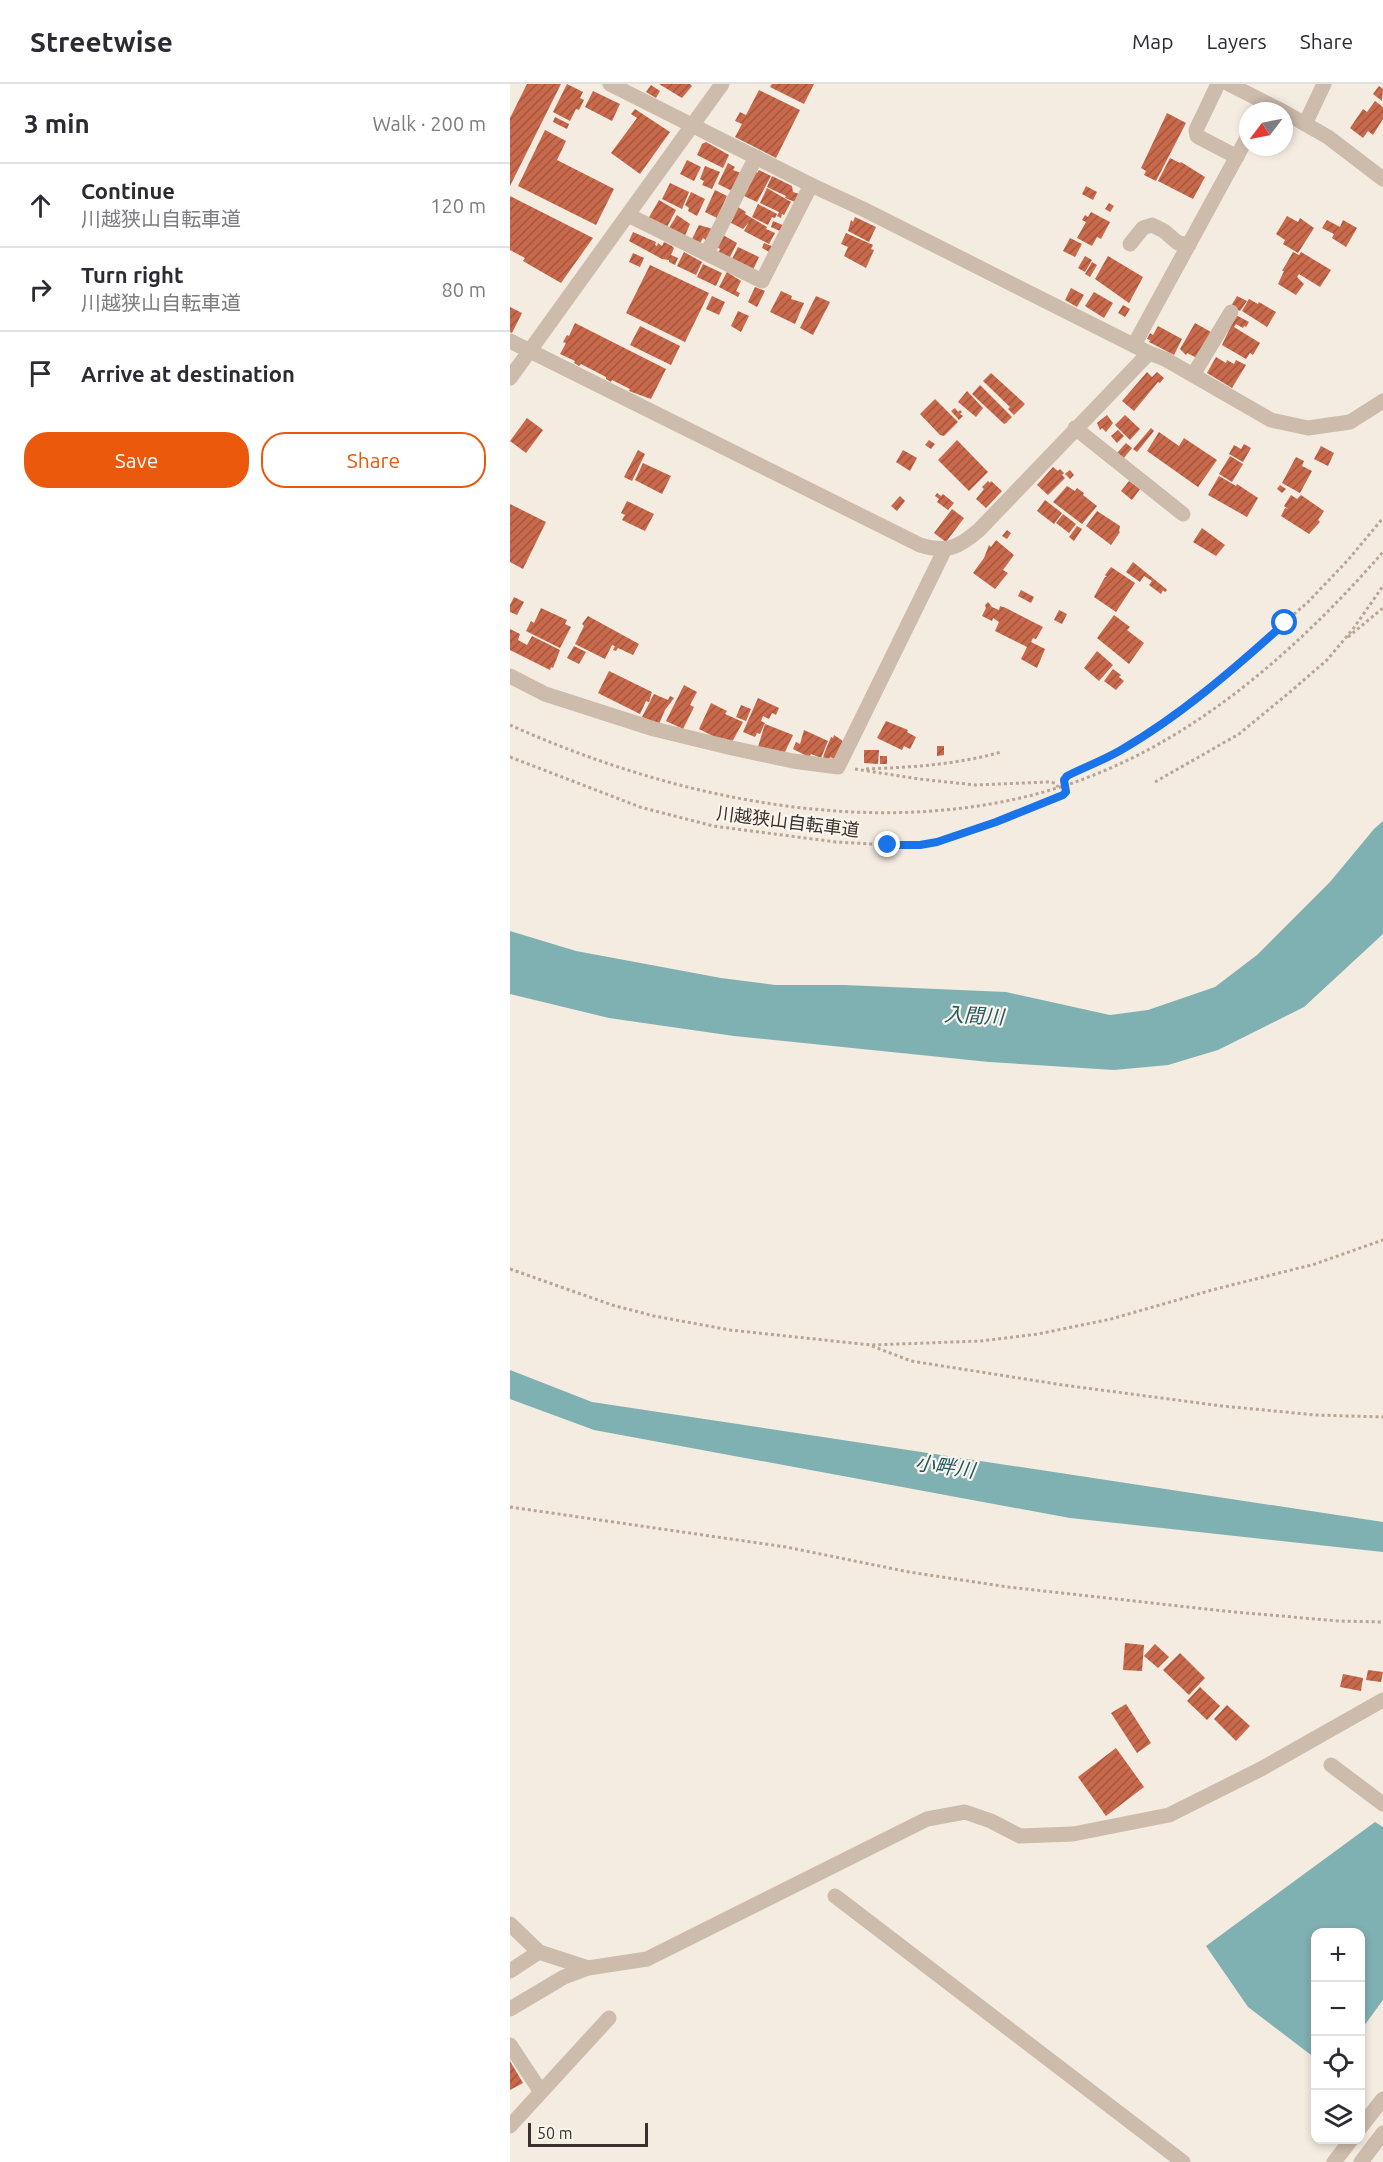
<!DOCTYPE html>
<html lang="en">
<head>
<meta charset="utf-8">
<style>
	body { margin:0; font-family:Ubuntu,"Noto Sans JP",sans-serif; background:#f7f7f7; color:#2b2b33 }
	.controls { position:absolute; right:18px; bottom:18px; display:grid; overflow:hidden; border-radius:12px; box-shadow:0 3px 9px #0003 }
	.controls button { width:54px; height:54px; display:grid; place-items:center; padding:0; border:0; border-bottom:2px solid #e1e1e2; background:#fff; color:#2b2b33; font:30px sans-serif }
	.compass { position:absolute; left:729px; top:18px; width:54px; height:54px; border-radius:50%; background:#fff; box-shadow:0 3px 9px #0003; rotate:238deg }
	.scale { position:absolute; left:18px; bottom:15px; width:120px; box-sizing:border-box; padding-left:6px; border:3px solid #3b302b; border-top:0; font-size:16px; line-height:21px; white-space:nowrap; color:#3b302b; -webkit-text-stroke:4px #fbf5ee; paint-order:stroke }
	.stop { position:absolute; width:18px; height:18px; margin:-14px; border:4px solid #1a73e8; border-radius:50%; background:#fff }
	.stop.end { background:#1a73e8; border-color:#fff; box-shadow:0 2px 6px #0008 }
	.list { margin:0; padding:0; list-style:none }
	h2 { display:flex; justify-content:space-between; align-items:center; height:78px; margin:0; padding:0 24px; font-size:26px }
	h2 small { font-size:20px; font-weight:400; color:#7c7c81 }
	.list li { display:grid; grid-template-columns:39px 1fr auto; gap:18px; align-items:center; box-sizing:border-box; height:84px; padding:0 24px; border-top:2px solid #e1e1e2 }
	.list b { display:block; font-size:22px; white-space:nowrap }
	.list p { margin:0; font-size:20px; white-space:nowrap; color:#7c7c81 }
	.list em { font-size:20px; font-style:normal; color:#7c7c81 }
	.actions { display:flex; gap:12px; padding:18px 24px }
	.actions a { flex:1; padding:14px 0; border:2px solid #ea580c; border-radius:24px; text-align:center; font-size:21px; color:#ea580c }
	.actions .main { background:#ea580c; color:#fff }
	.icon { flex:none; width:33px; height:33px; fill:none; stroke:currentColor; stroke-width:2; stroke-linecap:round; stroke-linejoin:round }
	.map { position:relative; flex:none; width:873px; height:2078px; overflow:hidden }
	header { display:flex; align-items:center; gap:36px; box-sizing:border-box; height:84px; padding:0 30px; background:#fff; border-bottom:2px solid #e1e1e2 }
	header strong { font-size:28px }
	nav { display:flex; gap:33px; margin-inline-start:auto; font-size:21px }
	main { display:flex }
	aside { flex:1; background:#fff }
	.map>svg:first-child { display:block }
	.water { fill:#7fb0b2 }
	.building { fill:url(#building-hatch) }
	.lines { fill:none; stroke-linecap:round; stroke-linejoin:round }
	.path { stroke:#b9a596; stroke-width:3; stroke-dasharray:3 3; stroke-linecap:butt }
	.minor { stroke:#cdbbac; stroke-width:15 }
	.route { stroke:#1a73e8; stroke-width:8 }
	.labels { text-anchor:middle; dominant-baseline:central; stroke-width:4.5; stroke-linejoin:round; paint-order:stroke }
	.street-label { font-size:18px; fill:#3b302b; stroke:#fbf5ee }
	.water-label { font-size:20px; font-style:italic; fill:#1f5a5e; stroke:#fbf5ee }
</style>
</head>
<body>
<header>
<strong>Streetwise</strong>
<nav><a>Map</a><a>Layers</a><a>Share</a></nav>
</header>
<main>
<aside>
<h2>3 min<small>Walk · 200 m</small></h2>
<ul class="list">
<li><svg class="icon" aria-label="ahead" viewBox="0 0 24 24"><path d="M12 20V5M6 11l6-6 6 6"/></svg><div><b>Continue</b><p>川越狭山自転車道</p></div><em>120 m</em></li>
<li><svg class="icon" aria-label="right" viewBox="0 0 24 24"><path d="M7 20v-9h11M14 6l5 5-5 5"/></svg><div><b>Turn right</b><p>川越狭山自転車道</p></div><em>80 m</em></li>
<li><svg class="icon" aria-label="arrive" viewBox="0 0 24 24"><path d="M6 21V4h12l-3 4 3 4H6"/></svg><div><b>Arrive at destination</b></div></li>
</ul>
<div class="actions"><a class="main">Save</a><a>Share</a></div>
</aside>
<div class="map">
<svg width="873" height="2078" viewBox="0 0 873 2078">
	<defs>
		<pattern id="building-hatch" width="6" height="6" patternUnits="userSpaceOnUse" patternTransform="scale(1.5)"><rect width="6" height="6" fill="#c8694b"/><path d="M-1 1l2-2M0 6l6-6M5 7l2-2" fill="none" stroke="#a4573f"/></pattern>
	</defs>
	<rect width="100%" height="100%" fill="#f4ebe1"/>
	<g class="water">
		<polygon points="873,737 873,850 794,923 708,966 658,981 604,986 479,978 224,952 99,934 0,910 0,847 66,867 211,894 265,901 334,901 496,908 600,931 638,926 705,903 747,871 820,798 864,745"/>
		<polygon points="0,1286 82,1318 873,1438 873,1468 560,1434 84,1346 0,1315"/>
		<polygon points="865,1738 873,1743 873,1916 851,1946 850,1848 806,1848 805,1974 738,1923 696,1862"/>
	</g>
	<g class="building">
		<polygon points="17,0 51,0 0,102 0,34"/>
		<polygon points="57,0 73,8 70,14 74,16 69,26 66,25 60,37 43,28"/>
		<polygon points="149,0 180,0 182,2 172,14"/>
		<polygon points="262,0 304,0 294,20 260,3"/>
		<polygon points="141,1 150,7 146,14 136,8"/>
		<polygon points="869,2 873,5 872,17 863,10"/>
		<polygon points="249,6 290,26 266,74 225,53 232,40 225,37 230,28 236,31"/>
		<polygon points="83,7 110,20 102,37 75,23"/>
		<polygon points="865,17 873,23 873,35 863,51 858,47 853,54 840,44 853,25 857,28"/>
		<polygon points="125,25 160,48 130,90 101,69 127,34 121,30"/>
		<polygon points="657,29 676,39 646,97 634,91 636,87 631,84"/>
		<polygon points="45,33 59,40 57,45 43,38"/>
		<polygon points="35,46 56,57 47,76 104,105 86,141 8,102"/>
		<polygon points="196,58 219,71 213,84 187,71 192,60"/>
		<polygon points="660,74 670,79 671,78 695,93 683,115 648,97"/>
		<polygon points="177,76 191,83 184,97 170,90"/>
		<polygon points="218,79 225,83 223,86 231,89 222,107 208,100"/>
		<polygon points="195,82 210,88 202,105 192,101 194,97 190,95"/>
		<polygon points="249,86 261,92 247,118 234,112 245,88 247,89"/>
		<polygon points="262,92 282,102 283,108 289,110 285,118 275,114 276,112 257,103"/>
		<polygon points="160,99 179,108 172,125 152,115"/>
		<polygon points="576,102 587,108 583,116 572,110"/>
		<polygon points="257,104 281,118 274,131 272,130 271,134 267,132 269,128 250,119"/>
		<polygon points="205,106 217,112 207,134 195,128"/>
		<polygon points="181,108 195,115 187,132 178,127 179,124 175,121"/>
		<polygon points="0,112 83,154 51,199 13,177 15,174 0,166"/>
		<polygon points="149,116 166,126 157,143 138,135"/>
		<polygon points="599,119 604,122 600,128 595,125"/>
		<polygon points="248,120 267,130 265,134 262,133 258,141 242,133"/>
		<polygon points="228,123 236,128 235,130 257,143 256,145 265,149 259,160 234,147 239,138 233,145 221,139"/>
		<polygon points="581,128 600,138 591,155 587,153 582,162 567,154 576,138 572,136 575,131 578,133"/>
		<polygon points="167,131 180,140 174,154 159,144"/>
		<polygon points="777,132 788,138 790,134 804,144 788,169 773,160 775,156 766,150"/>
		<polygon points="345,133 366,143 359,158 338,147 341,136 343,138"/>
		<polygon points="817,136 830,143 833,136 847,144 836,163 822,154 824,150 812,144"/>
		<polygon points="263,137 275,142 272,148 261,143"/>
		<polygon points="189,141 203,145 197,157 193,154 189,161 181,157"/>
		<polygon points="123,148 146,158 145,161 147,162 148,159 152,162 154,158 162,162 164,164 161,171 168,174 165,181 159,178 159,176 152,175 119,157"/>
		<polygon points="336,149 363,161 361,165 364,166 356,184 334,172 338,163 331,160"/>
		<polygon points="213,151 227,159 219,175 208,169 210,165 207,163"/>
		<polygon points="560,154 572,160 565,173 553,167"/>
		<polygon points="254,159 264,163 261,169 252,164"/>
		<polygon points="228,163 249,173 242,188 221,177"/>
		<polygon points="174,168 192,178 186,191 167,182"/>
		<polygon points="783,168 789,171 791,168 821,186 810,203 789,190 787,193 794,200 786,211 768,200 774,187 772,187"/>
		<polygon points="123,169 134,174 130,183 119,178"/>
		<polygon points="575,172 582,176 575,188 568,184"/>
		<polygon points="598,172 633,193 619,219 585,195"/>
		<polygon points="582,178 587,181 580,193 575,190"/>
		<polygon points="193,180 212,189 206,202 187,193"/>
		<polygon points="140,181 199,209 175,258 116,229"/>
		<polygon points="217,188 231,197 226,207 230,209 228,213 209,203"/>
		<polygon points="245,203 255,207 247,223 238,218"/>
		<polygon points="561,204 574,211 567,223 555,216"/>
		<polygon points="271,207 282,212 281,215 294,219 285,240 260,228"/>
		<polygon points="584,208 603,219 594,234 575,222"/>
		<polygon points="202,212 215,218 209,231 196,225"/>
		<polygon points="306,212 320,218 303,251 290,244"/>
		<polygon points="727,212 737,217 730,227 721,222"/>
		<polygon points="739,215 748,220 749,218 766,228 757,243 732,227"/>
		<polygon points="613,221 620,225 615,233 608,229"/>
		<polygon points="0,223 12,229 2,249 0,248"/>
		<polygon points="228,227 239,232 231,248 221,242"/>
		<polygon points="726,231 739,238 736,243 734,242 733,244 726,240 724,243 750,259 743,271 740,269 736,275 712,261"/>
		<polygon points="65,239 156,285 141,315 119,307 120,305 102,296 101,298 96,295 96,293 71,280 69,282 64,279 65,277 50,270 56,259 53,258 57,251 59,252"/>
		<polygon points="685,239 701,248 687,274 677,269 676,271 670,265"/>
		<polygon points="130,242 170,262 161,281 120,261"/>
		<polygon points="648,242 672,255 664,271 639,258 640,256 637,255 640,249 643,251"/>
		<polygon points="706,273 716,279 717,276 724,280 726,276 736,281 722,304 697,289"/>
		<polygon points="637,288 642,293 647,288 654,294 650,299 648,298 624,327 612,317"/>
		<polygon points="481,289 515,320 504,331 498,325 500,323 473,297"/>
		<polygon points="470,301 502,333 496,339 494,340 462,310"/>
		<polygon points="457,307 473,324 466,333 448,318"/>
		<polygon points="425,315 448,338 434,352 430,351 410,330"/>
		<polygon points="445,324 448,328 450,326 452,328 450,330 453,332 449,336 441,327"/>
		<polygon points="597,331 603,339 596,348 592,344 590,346 587,339"/>
		<polygon points="615,331 630,345 620,356 605,341"/>
		<polygon points="17,334 33,346 16,369 0,357"/>
		<polygon points="641,344 644,347 627,368 623,365"/>
		<polygon points="608,346 614,352 607,359 601,352"/>
		<polygon points="649,348 669,362 674,354 707,376 688,403 637,367"/>
		<polygon points="419,356 425,360 421,365 415,361"/>
		<polygon points="447,356 478,388 459,407 428,376"/>
		<polygon points="616,359 622,364 613,375 606,370"/>
		<polygon points="734,360 741,364 733,378 719,370 724,361 731,365"/>
		<polygon points="811,362 824,369 818,382 804,375"/>
		<polygon points="128,366 135,370 122,397 114,393"/>
		<polygon points="393,366 407,374 400,387 386,378"/>
		<polygon points="720,372 733,380 722,398 709,390"/>
		<polygon points="786,373 794,377 792,382 802,387 790,409 772,399"/>
		<polygon points="133,379 161,392 152,410 125,396"/>
		<polygon points="543,383 548,387 550,385 554,389 552,391 555,394 538,411 527,401"/>
		<polygon points="560,386 564,391 560,395 555,390"/>
		<polygon points="709,392 726,402 727,400 748,414 737,433 698,411"/>
		<polygon points="478,397 480,399 481,397 492,407 476,424 466,415 474,405 472,403"/>
		<polygon points="619,397 630,405 622,416 611,407"/>
		<polygon points="770,401 776,405 772,409 767,405"/>
		<polygon points="557,402 565,407 567,404 574,409 573,411 587,422 572,440 543,418"/>
		<polygon points="427,409 431,412 433,410 444,419 438,426 427,418 429,415 425,412"/>
		<polygon points="781,411 787,415 791,411 814,427 808,436 810,438 799,450 771,432 775,424 778,425 774,422"/>
		<polygon points="390,412 395,417 387,427 381,422"/>
		<polygon points="535,416 552,429 544,440 527,427"/>
		<polygon points="117,417 144,430 135,447 112,436 115,431 111,429"/>
		<polygon points="0,420 36,438 13,485 0,478"/>
		<polygon points="442,425 454,434 436,458 424,449"/>
		<polygon points="587,427 610,442 609,447 610,448 601,461 576,442"/>
		<polygon points="553,430 566,440 559,449 546,439"/>
		<polygon points="567,442 572,445 564,457 559,453"/>
		<polygon points="692,444 715,461 706,472 683,458"/>
		<polygon points="497,446 501,449 497,455 492,452"/>
		<polygon points="486,456 504,471 493,486 498,489 485,505 463,489 474,474 479,461 481,463"/>
		<polygon points="623,478 655,504 657,506 655,508 653,506 651,510 639,501 642,497 634,492 630,498 616,488"/>
		<polygon points="601,483 625,499 606,528 584,513 595,493 597,493 595,491"/>
		<polygon points="511,506 524,513 521,519 508,512"/>
		<polygon points="4,513 14,518 7,531 0,528 0,521"/>
		<polygon points="478,518 482,523 489,526 490,522 496,524 533,543 526,555 523,554 521,558 535,565 527,584 511,575 517,563 485,547 489,538 483,534 482,537 472,532 476,524 475,521"/>
		<polygon points="31,524 57,536 55,540 61,543 50,564 16,547 21,537 24,539"/>
		<polygon points="549,526 557,530 552,540 544,536"/>
		<polygon points="604,531 620,543 617,546 634,559 619,580 587,554"/>
		<polygon points="78,532 129,560 123,571 108,564 106,567 103,566 105,562 102,561 95,575 65,560 74,542 72,540"/>
		<polygon points="0,545 10,550 8,556 17,561 22,552 50,566 43,584 41,583 40,586 0,566"/>
		<polygon points="64,562 76,568 69,580 57,574"/>
		<polygon points="587,567 603,581 589,597 574,584"/>
		<polygon points="603,585 611,591 609,593 614,597 606,606 594,597"/>
		<polygon points="99,587 142,608 139,618 136,617 130,630 88,609"/>
		<polygon points="174,601 187,608 180,621 184,623 173,645 156,637"/>
		<polygon points="144,610 158,616 160,612 164,614 155,626 149,640 132,633"/>
		<polygon points="248,614 269,624 266,631 262,629 259,635 253,632 251,637 255,639 250,650 247,649 245,653 233,648"/>
		<polygon points="201,619 217,627 215,630 233,638 222,658 212,654 211,656 189,645"/>
		<polygon points="231,621 241,625 236,637 226,633"/>
		<polygon points="376,637 398,646 397,648 406,653 400,665 394,662 392,666 367,654"/>
		<polygon points="255,640 283,651 274,670 248,663"/>
		<polygon points="294,646 318,657 311,674 301,670 299,673 283,665 286,658 290,660"/>
		<polygon points="324,651 333,657 324,675 320,673 319,677 313,675 314,670 321,653 323,654"/>
		<polygon points="427,662 434,662 434,671 427,672"/>
		<polygon points="354,666 369,666 368,680 354,679"/>
		<rect x="370" y="672" width="7" height="8"/>
		<polygon points="615,1559 634,1561 632,1587 613,1586"/>
		<polygon points="645,1560 659,1573 648,1584 634,1572"/>
		<polygon points="670,1569 695,1594 679,1611 653,1586"/>
		<polygon points="858,1586 873,1588 871,1598 856,1596"/>
		<polygon points="833,1590 853,1594 851,1607 830,1603"/>
		<polygon points="690,1603 710,1622 697,1636 677,1617"/>
		<polygon points="616,1620 641,1659 627,1669 601,1629"/>
		<polygon points="717,1621 740,1642 726,1657 704,1635"/>
		<polygon points="606,1664 634,1703 596,1732 568,1693"/>
		<polygon points="0,1977 13,1999 0,2006"/>
	</g>
	<g class="lines">
		<g class="path">
			<polyline points="838,553 873,524"/>
			<path d="M0,641C180,722 408,767 596,686C704,640 796,556 873,468"/>
			<polyline points="0,673 130,723 203,742 326,758 379,761 410,761 427,758 486,738 553,711 556,708 554,696 557,692 610,667 632,653 710,595 798,518 838,476 873,434"/>
			<polyline points="345,685 409,695 466,701 538,698 545,699 548,703"/>
			<path d="M356,685C403,683 445,681 491,668"/>
			<polyline points="645,698 729,650 780,608 817,576 843,545 873,502"/>
			<polyline points="0,1185 102,1221 144,1232 220,1246 361,1261 471,1257 528,1250 601,1235 702,1206 805,1180 873,1156"/>
			<polyline points="362,1262 401,1277 553,1301 712,1322 806,1331 873,1333"/>
			<polyline points="0,1423 276,1463 399,1488 498,1503 714,1527 828,1537 873,1538"/>
		</g>
		<g class="minor">
			<polyline points="100,0 301,101 353,125 639,269 655,275 761,336 798,344 840,338 873,317"/>
			<polyline points="708,0 686,46 687,52 727,73"/>
			<polyline points="719,0 772,27"/>
			<polyline points="774,28 818,53 873,95"/>
			<polyline points="795,40 814,0"/>
			<polyline points="118,131 252,197 301,101"/>
			<polyline points="620,160 633,144 642,141 654,147 668,159 679,161"/>
			<polyline points="197,169 246,73"/>
			<path d="M0,257L410,461C437,469 448,464 469,446L639,269"/>
			<polyline points="624,261 738,52"/>
			<polyline points="683,291 721,228"/>
			<polyline points="0,294 212,0"/>
			<polyline points="565,344 673,430"/>
			<polyline points="0,592 35,610 144,645 222,664 283,677 328,683 435,465"/>
			<polyline points="821,1681 873,1720"/>
			<polyline points="325,1812 673,2078"/>
			<polyline points="0,1840 29,1868 78,1884 137,1875 417,1735 455,1728 481,1737 510,1752 563,1750 659,1731 751,1685 873,1616"/>
			<polyline points="0,1887 29,1868"/>
			<polyline points="0,1925 54,1893 78,1884"/>
			<polyline points="0,1961 31,2008"/>
			<polyline points="0,2042 99,1934"/>
			<polyline points="850,2044 873,2015"/>
			<polyline points="824,2078 841,2056"/>
			<polyline points="851,2078 873,2049"/>
		</g>
	</g>
	<g class="lines">
		<path class="route" d="M378,761H410L427,758L486,738L553,711L556,708L554,696L557,692C575,683 594,676 611,666C670,632 724,585 775,539"/>
	</g>
	<g class="labels">
		<g class="street-label">
			<text transform="translate(278 737) rotate(7)">川越狭山自転車道</text>
		</g>
		<g class="water-label">
			<text transform="translate(464 931) rotate(3)">入間川</text>
			<text transform="translate(435 1382) rotate(8)">小畔川</text>
		</g>
	</g>
</svg>
<div class="controls">
<button>+</button>
<button>−</button>
<button><svg class="icon" aria-label="locate" viewBox="0 0 24 24"><circle cx="12" cy="12" r="6"/><path d="M12 2v4M12 18v4M2 12h4M18 12h4"/></svg></button>
<button><svg class="icon" aria-label="layers" viewBox="0 0 24 24"><path d="M12 4l9 5-9 5-9-5zM3 14l9 5 9-5"/></svg></button>
</div>
<svg class="compass" viewBox="-18 -18 36 36"><path d="M0-13l5 13h-10z" fill="#e53935"/><path d="M0 13l5-13h-10z" fill="#7c7c81"/></svg>
<div class="scale">50 m</div>
<div class="stop" style="left:775px;top:539px"></div>
<div class="stop end" style="left:378px;top:761px"></div>
</div>
</main>
</body>
</html>
